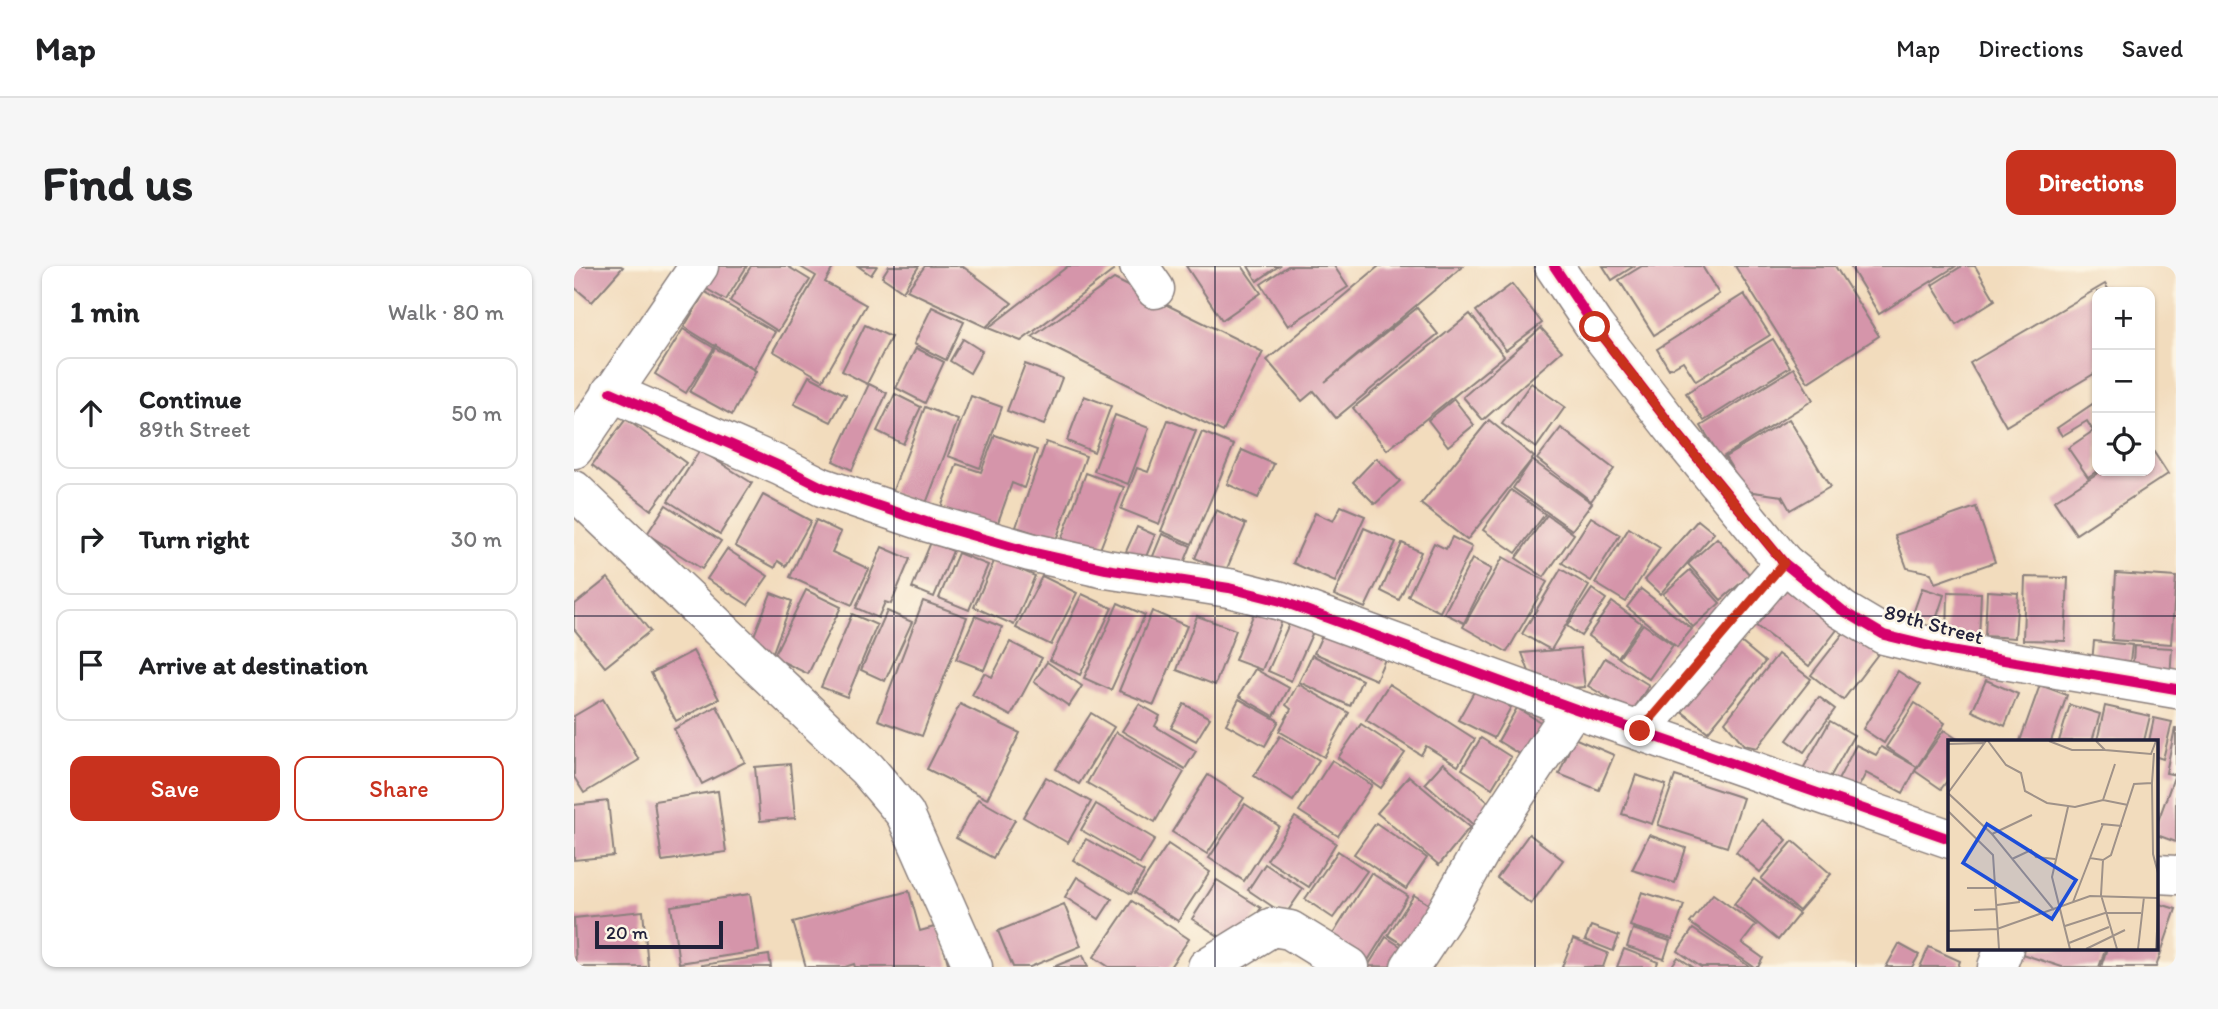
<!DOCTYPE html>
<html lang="en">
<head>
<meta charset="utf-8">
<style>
	body { margin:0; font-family:Itim,sans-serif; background:#f6f6f6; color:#202124 }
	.controls { position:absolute; right:21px; top:21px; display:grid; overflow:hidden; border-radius:14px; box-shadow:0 2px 5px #0004 }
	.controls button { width:63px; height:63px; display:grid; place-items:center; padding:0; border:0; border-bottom:2px solid #e0e0e0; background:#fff; color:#202124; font:35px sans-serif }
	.scale { position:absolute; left:21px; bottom:18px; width:128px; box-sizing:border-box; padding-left:7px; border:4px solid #22223b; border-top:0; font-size:19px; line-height:24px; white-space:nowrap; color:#22223b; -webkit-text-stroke:5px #fcf5e5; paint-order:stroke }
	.stop { position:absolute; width:21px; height:21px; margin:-16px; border:5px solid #c8321e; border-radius:50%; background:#fff }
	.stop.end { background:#c8321e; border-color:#fff; box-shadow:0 2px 7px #0008 }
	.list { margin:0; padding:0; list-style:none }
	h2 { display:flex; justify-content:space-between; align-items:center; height:91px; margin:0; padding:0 28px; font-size:30px }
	h2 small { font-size:23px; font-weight:400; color:#757577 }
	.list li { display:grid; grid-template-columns:46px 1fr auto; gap:21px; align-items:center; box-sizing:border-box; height:112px; margin:0 14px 14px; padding:0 14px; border:2px solid #e0e0e0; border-radius:14px }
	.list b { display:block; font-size:26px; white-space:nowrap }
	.list p { margin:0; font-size:23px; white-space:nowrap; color:#757577 }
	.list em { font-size:23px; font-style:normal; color:#757577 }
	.actions { display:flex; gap:14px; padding:21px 28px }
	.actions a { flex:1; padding:16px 0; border:2px solid #c8321e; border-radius:14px; text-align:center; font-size:24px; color:#c8321e }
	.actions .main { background:#c8321e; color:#fff }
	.icon { flex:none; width:38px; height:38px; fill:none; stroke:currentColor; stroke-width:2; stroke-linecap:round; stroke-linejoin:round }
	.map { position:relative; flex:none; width:1602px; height:701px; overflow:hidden; border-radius:14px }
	header { display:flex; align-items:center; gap:42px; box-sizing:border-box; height:98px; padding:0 35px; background:#fff; border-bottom:2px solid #e0e0e0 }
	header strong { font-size:33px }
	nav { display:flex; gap:38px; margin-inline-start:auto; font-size:24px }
	.intro { display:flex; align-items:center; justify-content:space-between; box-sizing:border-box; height:168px; padding:0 42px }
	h1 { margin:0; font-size:49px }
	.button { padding:18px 32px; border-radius:14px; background:#c8321e; color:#fff; font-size:24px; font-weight:700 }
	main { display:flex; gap:42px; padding:0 42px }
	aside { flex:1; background:#fff; border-radius:14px; box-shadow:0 2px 5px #0004 }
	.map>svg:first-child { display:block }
	.building { fill:#d595aa }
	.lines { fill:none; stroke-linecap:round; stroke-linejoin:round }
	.street-casing { stroke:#8a7f7c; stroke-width:41 }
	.street { stroke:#fff; stroke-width:38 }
	.cycleway-casing { stroke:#fcf5e5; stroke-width:15 }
	.cycleway { stroke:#d6006c; stroke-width:10 }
	.route { stroke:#c8321e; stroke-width:9 }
	.grid { fill:none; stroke:#22223b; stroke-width:2; stroke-opacity:0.55 }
	.labels { text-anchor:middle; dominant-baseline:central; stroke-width:5; stroke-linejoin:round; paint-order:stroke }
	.street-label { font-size:21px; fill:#22223b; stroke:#fcf5e5 }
	.inset-road { fill:none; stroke:#9f9289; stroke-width:2 }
	.view { fill:#1d4ed8; fill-opacity:0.15; stroke:#1d4ed8; stroke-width:3.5 }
	.inset-edge { fill:none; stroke:#22223b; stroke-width:3.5 }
</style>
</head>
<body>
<header>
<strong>Map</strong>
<nav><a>Map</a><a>Directions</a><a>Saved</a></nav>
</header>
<div class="intro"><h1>Find us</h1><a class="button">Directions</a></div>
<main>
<aside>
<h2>1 min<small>Walk · 80 m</small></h2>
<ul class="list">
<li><svg class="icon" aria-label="ahead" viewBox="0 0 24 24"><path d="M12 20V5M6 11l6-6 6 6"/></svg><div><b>Continue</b><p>89th Street</p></div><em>50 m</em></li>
<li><svg class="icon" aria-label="right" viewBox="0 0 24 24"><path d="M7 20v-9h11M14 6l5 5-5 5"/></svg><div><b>Turn right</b></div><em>30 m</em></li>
<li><svg class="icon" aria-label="arrive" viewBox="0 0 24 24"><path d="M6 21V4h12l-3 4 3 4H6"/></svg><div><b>Arrive at destination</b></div></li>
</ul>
<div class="actions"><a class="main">Save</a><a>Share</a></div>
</aside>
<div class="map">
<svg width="1602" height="701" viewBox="0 0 1602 701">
	<rect width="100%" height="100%" fill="#fcf5e5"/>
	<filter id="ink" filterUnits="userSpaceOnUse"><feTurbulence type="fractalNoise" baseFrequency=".0143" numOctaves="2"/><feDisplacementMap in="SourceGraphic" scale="14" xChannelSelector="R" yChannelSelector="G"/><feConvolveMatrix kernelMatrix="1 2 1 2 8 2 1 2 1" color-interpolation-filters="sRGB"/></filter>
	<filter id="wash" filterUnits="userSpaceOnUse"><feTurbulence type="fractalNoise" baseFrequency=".00686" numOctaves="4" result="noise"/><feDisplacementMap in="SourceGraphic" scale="28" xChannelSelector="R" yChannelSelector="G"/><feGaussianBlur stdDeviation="1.57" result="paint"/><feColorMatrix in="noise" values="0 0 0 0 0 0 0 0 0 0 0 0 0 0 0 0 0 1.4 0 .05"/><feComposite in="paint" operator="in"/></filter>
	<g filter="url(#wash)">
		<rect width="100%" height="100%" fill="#f2dcbd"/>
		<g id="blocks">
			<g class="building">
				<polygon points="0,0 47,0 49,1 18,36 0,21"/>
				<polygon points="143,0 173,0 152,34 131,22"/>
				<polygon points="177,0 213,0 236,14 204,65 156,35"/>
				<polygon points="225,0 260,0 251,16 292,39 249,114 199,85 242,10"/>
				<polygon points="284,0 303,0 297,9"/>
				<polygon points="315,0 345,0 329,25 308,11"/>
				<polygon points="351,0 388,0 438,37 412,61 333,24"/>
				<polygon points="494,0 537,0 540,4 447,75 414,62"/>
				<polygon points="612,0 668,0 687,27 648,54"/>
				<polygon points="674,0 705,0 683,15"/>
				<polygon points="714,0 760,0 774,21 714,60 687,18"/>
				<polygon points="805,0 889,0 751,116 843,42 864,68 762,152 740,125 728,135 693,94"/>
				<polygon points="1029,0 1060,0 1038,14"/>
				<polygon points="1068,0 1128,0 1145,28 1080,69 1045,14"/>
				<polygon points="1161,0 1261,0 1305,70 1234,116"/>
				<polygon points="1276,0 1382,0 1305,48"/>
				<polygon points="1388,0 1401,0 1421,34 1382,58 1358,19"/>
				<polygon points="540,13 689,86 649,166 458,71"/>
				<polygon points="938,18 968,57 932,84 902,45"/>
				<polygon points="1531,18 1536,26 1523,26 1523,106 1432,160 1396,97"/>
				<polygon points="131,26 201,66 180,103 142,80 142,78 141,80 110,61"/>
				<polygon points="1170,28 1196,69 1122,115 1109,95 1095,103 1083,83"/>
				<polygon points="358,41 390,56 372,94 340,78"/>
				<polygon points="896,48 930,90 813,184 779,142"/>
				<polygon points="291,59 317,71 293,118 268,105"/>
				<polygon points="967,62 988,85 909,154 889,131"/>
				<polygon points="109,63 140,82 112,127 81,108"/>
				<polygon points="389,73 408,85 396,107 376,95"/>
				<polygon points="1199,73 1216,101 1130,155 1112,127"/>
				<polygon points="141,82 182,105 158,149 116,126"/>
				<polygon points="342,82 370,96 351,137 322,122"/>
				<polygon points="451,98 488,112 470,159 433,145"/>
				<polygon points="1220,102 1239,134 1147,192 1127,160"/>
				<polygon points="235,110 272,129 257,156 220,138"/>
				<polygon points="957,117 991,141 962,182 928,158"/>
				<polygon points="295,118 313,127 278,204 259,195"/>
				<polygon points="321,128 347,141 329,178 303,165"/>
				<polygon points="397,130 428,141 406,202 374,190"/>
				<polygon points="510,130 537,140 520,186 493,175"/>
				<polygon points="880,133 900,159 874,180 854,154"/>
				<polygon points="1523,135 1523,205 1514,211 1494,182 1519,165 1513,155 1488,170 1483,162"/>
				<polygon points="351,141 384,154 351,240 318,227"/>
				<polygon points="541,149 575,162 554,218 520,205"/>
				<polygon points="52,153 112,197 77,244 18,199"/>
				<polygon points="1215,153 1256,221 1216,244 1208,230 1172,225 1151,191"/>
				<polygon points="594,154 622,165 585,258 547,243 563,202 574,206"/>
				<polygon points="915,154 960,191 893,274 847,238"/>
				<polygon points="987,162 1040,203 1017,235 963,193"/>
				<polygon points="628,166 660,179 618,278 587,265"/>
				<polygon points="421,169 463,184 450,222 438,217 422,262 367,242 383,198 407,206"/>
				<polygon points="472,176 512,190 482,274 442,261"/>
				<polygon points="1576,180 1594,208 1502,268 1480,235 1527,205 1576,205"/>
				<polygon points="126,184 178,217 146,268 94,235"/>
				<polygon points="668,184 700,198 684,232 653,218"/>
				<polygon points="802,192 826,215 801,238 779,216"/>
				<polygon points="958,194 1018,237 998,264 939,222"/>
				<polygon points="512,207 550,221 523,291 486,277"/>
				<polygon points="937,224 971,248 942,287 909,264"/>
				<polygon points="189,229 237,255 212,300 204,295 201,302 161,280"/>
				<polygon points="92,239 147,275 128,303 73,268"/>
				<polygon points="767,240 791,250 761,316 719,297 741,247 759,255"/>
				<polygon points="1402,241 1421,296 1361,317 1357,307 1333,302 1321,269"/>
				<polygon points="642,244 672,258 652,305 621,292"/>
				<polygon points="973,249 1000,268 970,311 942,292"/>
				<polygon points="1017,251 1046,269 1017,315 988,297"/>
				<polygon points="242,254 267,266 258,286 295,303 278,339 216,311"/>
				<polygon points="1124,254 1140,267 1086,328 1071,314"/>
				<polygon points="563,261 581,269 569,298 550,290"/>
				<polygon points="790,262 822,276 791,342 760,329"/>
				<polygon points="1055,262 1086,282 1052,336 1021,317"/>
				<polygon points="588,268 617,280 606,307 577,295"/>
				<polygon points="878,271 898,281 866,346 834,330 860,277 872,283"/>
				<polygon points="1143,272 1176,309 1147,334 1114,298"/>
				<polygon points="357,276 379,285 360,331 338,322"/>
				<polygon points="828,277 847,286 825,334 807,325"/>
				<polygon points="308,281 336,293 317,338 311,336 304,352 282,342"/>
				<polygon points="153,283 194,310 174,339 133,313"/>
				<polygon points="384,287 414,299 395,344 365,332"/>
				<polygon points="929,291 973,316 933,386 889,361"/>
				<polygon points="421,293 461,310 440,359 400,341"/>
				<polygon points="898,293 917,303 890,357 870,347"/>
				<polygon points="987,303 1015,320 977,384 948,368"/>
				<polygon points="1116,304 1146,337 1119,361 1089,328"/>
				<polygon points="1542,307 1602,311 1597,378 1538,374"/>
				<polygon points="468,310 503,327 477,379 442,362"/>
				<polygon points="1451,311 1494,312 1491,375 1449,374"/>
				<polygon points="34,312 76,365 31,401 0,363 0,339"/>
				<polygon points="1216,315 1269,356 1235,400 1181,359"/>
				<polygon points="1348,322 1370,329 1358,366 1335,359"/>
				<polygon points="1018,323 1032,333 1007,370 993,360"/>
				<polygon points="1067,323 1118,363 1103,381 1053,341"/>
				<polygon points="232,324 267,341 234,408 199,391"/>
				<polygon points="1413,325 1444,327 1441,372 1411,370"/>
				<polygon points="1374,326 1407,327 1405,374 1373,373"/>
				<polygon points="197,327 218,335 199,386 177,377"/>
				<polygon points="508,328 538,342 506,409 476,394"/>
				<polygon points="349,335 393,351 348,470 304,454"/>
				<polygon points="1038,336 1067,357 1044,391 1014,370"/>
				<polygon points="544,337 571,349 537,424 510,412"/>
				<polygon points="682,342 709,352 688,404 661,394"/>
				<polygon points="313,345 338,356 311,415 287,404"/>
				<polygon points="578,345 613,360 580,439 545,425"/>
				<polygon points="278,348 303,359 273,431 247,421"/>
				<polygon points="719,349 742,359 717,415 694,405"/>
				<polygon points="401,350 428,361 410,404 382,393"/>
				<polygon points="623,350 662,364 641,419 603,404"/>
				<polygon points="753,358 815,384 802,414 740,387"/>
				<polygon points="1069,358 1099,379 1075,413 1045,392"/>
				<polygon points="1272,364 1304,388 1269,434 1237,409"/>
				<polygon points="1156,367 1191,396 1134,466 1098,438"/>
				<polygon points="1520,375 1558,379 1554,411 1517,407"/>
				<polygon points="436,376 468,392 437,450 398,429 410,407 418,411"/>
				<polygon points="1560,380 1598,382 1596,413 1558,412"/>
				<polygon points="1006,382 1011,421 962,424 948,387"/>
				<polygon points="119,385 145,433 102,455 77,407"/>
				<polygon points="1204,388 1237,413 1183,482 1170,479 1151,456"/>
				<polygon points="738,389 788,414 776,440 725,416"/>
				<polygon points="1031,392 1075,419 1058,446 1014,420"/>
				<polygon points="473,396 508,420 495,440 460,416"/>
				<polygon points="681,403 715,422 700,450 665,430"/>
				<polygon points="1324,405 1346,419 1310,477 1289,463"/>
				<polygon points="1412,414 1444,428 1431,460 1398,445"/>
				<polygon points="724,418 775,447 750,491 705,465 717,443 712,439"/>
				<polygon points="815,418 901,473 884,500 852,480 847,489 792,454"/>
				<polygon points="1466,419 1493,429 1477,475 1446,475"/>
				<polygon points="902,422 937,441 920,472 884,454"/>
				<polygon points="1245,431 1261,443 1230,486 1213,474"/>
				<polygon points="29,433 65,494 10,527 0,511 0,450"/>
				<polygon points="665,433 705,455 691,480 652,458"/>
				<polygon points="1341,437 1371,457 1343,501 1312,481"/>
				<polygon points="386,438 446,467 413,533 353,503"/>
				<polygon points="565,438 586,450 581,460 622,485 611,503 548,465"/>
				<polygon points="610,438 636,452 622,475 597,462"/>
				<polygon points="1496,439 1526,448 1518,475 1485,475"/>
				<polygon points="143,440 171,496 128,518 100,463"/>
				<polygon points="1531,440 1576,450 1570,475 1523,475"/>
				<polygon points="943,442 978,463 958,496 924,475"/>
				<polygon points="517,447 540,461 505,518 482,503"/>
				<polygon points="1580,452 1598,456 1589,493 1583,491 1583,475 1575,475"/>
				<polygon points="1256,455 1280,469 1250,522 1226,508"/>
				<polygon points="787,458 831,487 807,522 764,492"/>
				<polygon points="1601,462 1602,462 1602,509 1592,507"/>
				<polygon points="1370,464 1386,475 1376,475 1376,511 1367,523 1341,505"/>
				<polygon points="542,466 610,506 581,556 513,517"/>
				<polygon points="706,470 745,494 719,535 680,510"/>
				<polygon points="907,472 937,491 918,522 888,503"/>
				<polygon points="1000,472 1040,489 1025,524 985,508"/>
				<polygon points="1282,479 1302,489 1307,481 1343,501 1329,527 1292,507 1282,526 1263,516"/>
				<polygon points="758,494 798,519 764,570 725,545"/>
				<polygon points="869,497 920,541 902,561 851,517"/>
				<polygon points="216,498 221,552 186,555 181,501"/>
				<polygon points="634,509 670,532 633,588 598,566"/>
				<polygon points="1062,509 1092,519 1078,558 1048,548"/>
				<polygon points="835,510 896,561 865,599 803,547"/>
				<polygon points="1101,510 1169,532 1153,581 1084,559"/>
				<polygon points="472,511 517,536 494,577 449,551"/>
				<polygon points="1600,511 1602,512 1602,576 1583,569 1583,558"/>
				<polygon points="144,525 152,586 88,595 80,535"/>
				<polygon points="404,533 441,554 419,592 382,572"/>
				<polygon points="34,535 40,590 0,594 0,539"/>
				<polygon points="522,538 581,573 566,598 507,564"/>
				<polygon points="671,538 705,560 670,615 635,592"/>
				<polygon points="721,551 762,577 735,621 693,594"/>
				<polygon points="1188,554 1213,574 1186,606 1162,586"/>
				<polygon points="802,557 853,592 832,623 780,588"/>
				<polygon points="955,568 989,594 957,638 923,612"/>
				<polygon points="1075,569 1112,582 1101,617 1058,604"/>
				<polygon points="512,573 570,606 557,628 499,594"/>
				<polygon points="1219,575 1257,608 1225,645 1187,613"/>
				<polygon points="594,578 636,606 604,655 561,627"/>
				<polygon points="764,585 793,605 759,652 731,633"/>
				<polygon points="691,598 729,623 711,649 674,624"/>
				<polygon points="797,607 834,630 793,696 756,673"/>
				<polygon points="503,611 538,633 525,653 491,631"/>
				<polygon points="1180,613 1225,648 1204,674 1160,638"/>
				<polygon points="643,614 687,642 662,681 618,653"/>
				<polygon points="335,625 346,665 364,660 375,701 281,701 280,698 271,701 232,701 219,656"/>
				<polygon points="1068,626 1110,639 1098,673 1056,660"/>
				<polygon points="176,628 185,685 105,697 97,640"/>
				<polygon points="1139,628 1182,659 1168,677 1189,692 1184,701 1180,701 1116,657"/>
				<polygon points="840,629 867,646 841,686 814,669"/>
				<polygon points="558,635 615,673 596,701 535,701 520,691"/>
				<polygon points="1583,637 1602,643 1582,701 1527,701 1533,682 1583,682"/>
				<polygon points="490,638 507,680 456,701 439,701 424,665"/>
				<polygon points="69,645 74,701 2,701 0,652"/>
				<polygon points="1017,660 1045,670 1039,685 1011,674"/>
				<polygon points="1059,663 1096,675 1090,693 1053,681"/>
				<polygon points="1119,663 1176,701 1127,701 1104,685"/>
				<polygon points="812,671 837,687 828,701 794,700"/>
				<polygon points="999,673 1034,687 1029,701 988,701"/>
				<polygon points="1325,678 1345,689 1338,701 1312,701"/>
				<polygon points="1355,681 1386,695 1384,701 1346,701"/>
				<polygon points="1450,682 1532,682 1525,701 1488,701 1448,688"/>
				<polygon points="1050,683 1084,696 1082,701 1043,701"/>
				<polygon points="195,689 197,701 128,701 128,699"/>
				<polygon points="509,689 514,701 479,701"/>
				<polygon points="1104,691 1119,701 1097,701"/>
			</g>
		</g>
	</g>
	<g filter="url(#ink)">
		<use href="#blocks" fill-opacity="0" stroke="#8a7f7c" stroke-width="2"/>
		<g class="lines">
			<g class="street-casing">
				<g id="street">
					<polyline points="565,0 581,23"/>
					<polyline points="980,0 1021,61 1103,167 1210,297 1268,344 1310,369 1376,385 1602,423"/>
					<polyline points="37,126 206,200 248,221 355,257 456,286 532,303 655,322 707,335 999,442 1376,573"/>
					<polyline points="0,183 125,0"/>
					<polyline points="0,224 293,503 331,548 399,701"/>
					<polyline points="1066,465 1210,297"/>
					<polyline points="1583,608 1602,609"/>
					<polyline points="633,701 698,661 716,664 776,701"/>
					<polyline points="836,701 870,650 918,565 999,442"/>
					<polyline points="1423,701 1430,682"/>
				</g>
			</g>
			<use href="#street" class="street"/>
			<g class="cycleway-casing">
				<g id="cycleway">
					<polyline points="980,0 1021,61 1103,167 1210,297 1268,344 1310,369 1376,385 1602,423"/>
					<polyline points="37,126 206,200 248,221 355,257 456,286 532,303 655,322 707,335 999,442 1376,573"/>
				</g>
			</g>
			<use href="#cycleway" class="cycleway"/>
		</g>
	</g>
	<g class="lines" filter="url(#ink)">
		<polyline class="route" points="1021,61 1103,167 1210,297 1066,465"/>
	</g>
	<path class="grid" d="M320,0V701M641,0V701M961,0V701M1282,0V701M0,350H1602"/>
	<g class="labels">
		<g class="street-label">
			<text transform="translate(1360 358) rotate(15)">89th Street</text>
		</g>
	</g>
	<g transform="translate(1374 474)">
		<rect width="210" height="210" fill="#f2dcbd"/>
		<path class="inset-road" d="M38,1L0,53L44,94L106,170M40,1L58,25L73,33L77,51L99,63L127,67L155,60L180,65M101,1L124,10H157M148,1L157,10L203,14L208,1M0,4L36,3M204,43L205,114L210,133M155,60L167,24M120,67L104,137L122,209M0,71L45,115L51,209M153,84L174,86M44,94L84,75M142,118L155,84M64,119L83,110L88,117L107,119M155,120L153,155L169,209M19,148H49M125,162L142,118L155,120L163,115L186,44L204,43L206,13M49,165L71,162L72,157M26,170L49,169M117,186L157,173H193M0,191L49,189L142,156L210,158M121,203L161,187M138,209L177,190M190,209L196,157M208,209L210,173"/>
		<path class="view" d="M39,84L128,140L104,179L15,123Z"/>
		<rect width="210" height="210" class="inset-edge"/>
	</g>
</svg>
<div class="controls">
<button>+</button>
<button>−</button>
<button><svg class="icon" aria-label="locate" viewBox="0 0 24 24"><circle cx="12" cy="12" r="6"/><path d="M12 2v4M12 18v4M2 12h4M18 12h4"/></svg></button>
</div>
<div class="scale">20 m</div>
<div class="stop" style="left:1021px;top:61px"></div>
<div class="stop end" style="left:1066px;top:465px"></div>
</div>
</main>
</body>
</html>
